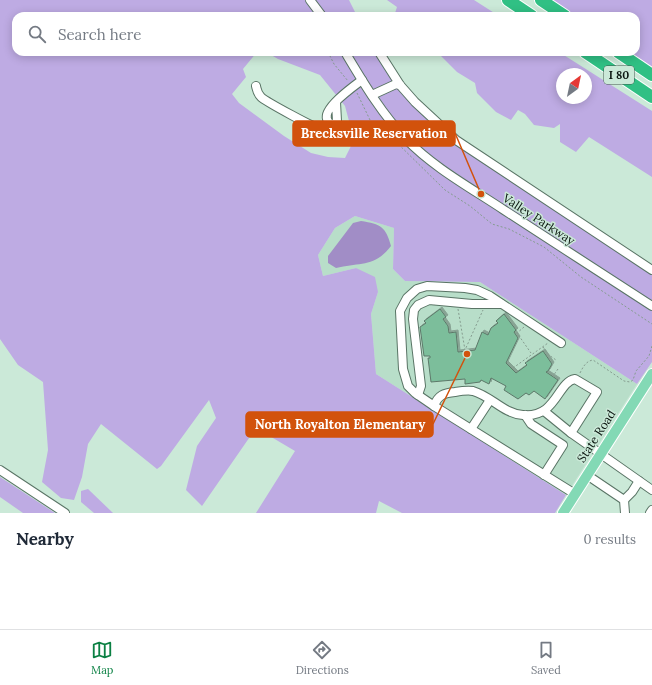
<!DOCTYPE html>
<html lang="en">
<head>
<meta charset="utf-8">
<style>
	body { margin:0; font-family:Lora,serif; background:#f6f6f7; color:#1f2937 }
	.compass { position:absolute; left:556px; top:68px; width:36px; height:36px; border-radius:50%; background:#fff; box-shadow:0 2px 10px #0003; rotate:33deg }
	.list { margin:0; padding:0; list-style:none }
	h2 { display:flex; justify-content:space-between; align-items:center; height:52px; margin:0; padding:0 16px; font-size:17px }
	h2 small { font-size:13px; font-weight:400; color:#747a83 }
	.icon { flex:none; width:22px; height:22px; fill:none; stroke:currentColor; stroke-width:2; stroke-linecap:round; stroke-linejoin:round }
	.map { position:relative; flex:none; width:652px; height:513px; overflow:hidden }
	.search { position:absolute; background:#fff; box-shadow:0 2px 10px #0003; left:12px; right:12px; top:12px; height:44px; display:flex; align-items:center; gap:10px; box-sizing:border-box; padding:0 14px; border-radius:12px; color:#747a83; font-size:15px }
	.sheet { height:116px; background:#fff }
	nav { display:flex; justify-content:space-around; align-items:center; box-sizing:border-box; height:56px; border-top:1px solid #e0e1e3; background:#fff; font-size:11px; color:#747a83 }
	nav a { display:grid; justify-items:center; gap:2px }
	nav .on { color:#0b8043 }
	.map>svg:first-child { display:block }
	.built { fill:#b8dec9 }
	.green { fill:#beabe3; fill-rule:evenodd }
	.water { fill:#a18dc6 }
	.building { fill:#7bbe9b; stroke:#5d7869; filter:url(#shadow) }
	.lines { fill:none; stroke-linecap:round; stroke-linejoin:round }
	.minor-casing { stroke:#597465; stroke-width:10 }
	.major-casing { stroke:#fff; stroke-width:12 }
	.highway-casing { stroke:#fff; stroke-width:14 }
	.path { stroke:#859c8f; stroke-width:1; stroke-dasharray:2 2; stroke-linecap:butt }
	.minor { stroke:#fff; stroke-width:8 }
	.major { stroke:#83d9b5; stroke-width:10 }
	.highway { stroke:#30c084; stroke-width:12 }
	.labels { text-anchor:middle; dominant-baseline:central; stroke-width:3; stroke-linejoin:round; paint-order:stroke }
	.shield { fill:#cbe9d8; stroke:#45564d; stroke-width:1 }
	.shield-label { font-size:11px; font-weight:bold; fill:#0c1711 }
	.street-label { font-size:12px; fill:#0c1711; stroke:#cbe9d8 }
	.leader { fill:none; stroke:#d2520c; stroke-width:1.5 }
	.callout-dot { fill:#d2520c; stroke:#cbe9d8; stroke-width:1.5 }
	.callout { fill:#d2520c; stroke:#d2520c; stroke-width:1.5 }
	.callout-label { font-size:13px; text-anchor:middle; font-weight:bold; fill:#fff }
</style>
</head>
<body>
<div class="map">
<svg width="652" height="513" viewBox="0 0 652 513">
	<defs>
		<filter id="shadow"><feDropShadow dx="2" dy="-2" stdDeviation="0" flood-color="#0004"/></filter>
	</defs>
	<rect width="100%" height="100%" fill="#cbe9d8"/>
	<polygon class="built" points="355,216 394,228 393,269 405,281 480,282 637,384 566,495 376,374 371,314 378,292 356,268 323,276 318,255 335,228"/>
	<g class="green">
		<polygon points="0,0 349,0 357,16 16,16 16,52 257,52 243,69 246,77 232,94 239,103 284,136 311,153 328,157 345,158 354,140 345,106 320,75 278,59 266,52 376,52 390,76 405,97 409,100 434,127 456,144 652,272 652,362 637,384 480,282 405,281 393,269 394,228 355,216 335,228 318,255 323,276 356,268 375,277 378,292 371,314 376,374 566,495 555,513 402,513 379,501 376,513 256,513 295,451 256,428 202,506 186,490 197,446 216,418 209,400 161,466 157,469 101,424 88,444 82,477 74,500 61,498 42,482 48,450 43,382 18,365 0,339"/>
		<polygon points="387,0 474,0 499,16 394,16 397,7"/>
		<polygon points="552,0 652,0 652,67 630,52 636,52 636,16 576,16"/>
		<path d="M413,52H559L652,111V177L589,137L576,152L560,142V124L554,128L534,125L525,114L518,110L511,120L496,112L477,93L475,83L457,72L441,56L426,52L413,54ZM562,74H586V98H562Z"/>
		<polygon points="0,477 55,513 23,513 0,497"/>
		<polygon points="88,489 113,513 94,513 81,502 81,491"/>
	</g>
	<path class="water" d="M361,221C381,224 386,227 391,246C374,268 360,262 336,268L328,263V256L353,223Z"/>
	<polygon class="building" points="440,309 446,317 443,319 448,326 449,333 456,332 458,352 475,350 482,332 488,335 491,328 498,323 496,321 504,314 516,330 514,332 518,338 506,363 516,373 527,365 525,363 543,351 552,364 548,371 546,372 558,380 545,399 534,391 529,395 526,393 518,399 504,390 506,386 491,378 489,384 481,380 480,382 465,384 465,379 431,382 428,358 430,358 430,356 424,356 420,327 426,323 424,321"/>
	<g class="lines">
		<g class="minor-casing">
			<g id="minor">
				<polyline points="310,0 322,16"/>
				<path d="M345,52C363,82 381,113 406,139C434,168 471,188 504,210C553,242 603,274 652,306"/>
				<polyline points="379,52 400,85 415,102 456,140 652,270"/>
				<path d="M256,86C257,90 257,93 261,97C265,101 319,131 324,130C327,129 329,126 331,124"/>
				<polyline points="372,95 396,84 400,85"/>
				<path d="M336,102L337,121L334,124C330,124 328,123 327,119C323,108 354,86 362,80"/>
				<polyline points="418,395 421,386 413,319 414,310 418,305 429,300 472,304 501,304"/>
				<polyline points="434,406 415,393 408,386 403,369 400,311 407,298 417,289 427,286 465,288 477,290 490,296 561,343"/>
				<polyline points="544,411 571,433"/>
				<polyline points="525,415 531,424 563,445 544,475"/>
				<polyline points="471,429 490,400"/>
				<polyline points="0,470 65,513"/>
				<polyline points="587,475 624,500 625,513"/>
				<path d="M575,494L434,406C438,395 444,393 455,392C461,391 468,390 473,391C491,396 504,414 523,415C557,418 557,382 575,379L597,392L571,433L652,490"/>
				<polyline points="624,500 632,492 639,481"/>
				<polyline points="650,513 652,510"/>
			</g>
		</g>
		<g class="major-casing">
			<polyline id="major" points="563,513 652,374"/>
		</g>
		<g class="highway-casing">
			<g id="highway">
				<polyline points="508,0 532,16"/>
				<polyline points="541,0 565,16"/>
				<polyline points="585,52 652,97"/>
				<polyline points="618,52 652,75"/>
			</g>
		</g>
		<g class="path">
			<polyline points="328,52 334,64 348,81"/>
			<polyline points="357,93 371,122 388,134 445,190 470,206 492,224 509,229 544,247 581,277 652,324"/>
			<polyline points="458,309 465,350 483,310"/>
			<polyline points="524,327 517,333 531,353"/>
			<polyline points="543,347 549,355 556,360"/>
			<polyline points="513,368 548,343"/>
			<polyline points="558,369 553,376 559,380"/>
			<path d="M580,373C583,367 586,361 593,360L624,381L630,382L633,380L636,371L649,356L652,346"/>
		</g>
		<use href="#minor" class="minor"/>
		<use href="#major" class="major"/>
		<use href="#highway" class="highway"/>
	</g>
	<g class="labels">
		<rect class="shield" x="604" y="66" width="30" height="18" rx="3"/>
		<g class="shield-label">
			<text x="619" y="75">I 80</text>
		</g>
		<g class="street-label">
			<text transform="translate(539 219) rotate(33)">Valley Parkway</text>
			<text transform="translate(596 436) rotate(-57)">State Road</text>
		</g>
	</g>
	<path class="leader" d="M481 194L455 133M467 354L433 424"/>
	<g class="callout-dot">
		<circle cx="481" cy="194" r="4"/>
		<circle cx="467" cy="354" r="4"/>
	</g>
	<g class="callout">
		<rect x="293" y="121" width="162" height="25" rx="4"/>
		<rect x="246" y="412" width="187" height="25" rx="4"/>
	</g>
	<g class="callout-label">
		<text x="374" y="138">Brecksville Reservation</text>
		<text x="340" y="429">North Royalton Elementary</text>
	</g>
</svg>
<svg class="compass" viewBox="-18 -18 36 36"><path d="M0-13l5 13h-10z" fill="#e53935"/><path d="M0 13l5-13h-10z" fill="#747a83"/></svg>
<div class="search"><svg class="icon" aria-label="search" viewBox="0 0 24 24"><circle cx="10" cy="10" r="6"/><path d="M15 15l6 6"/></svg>Search here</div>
</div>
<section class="sheet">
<h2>Nearby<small>0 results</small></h2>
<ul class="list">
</ul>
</section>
<nav>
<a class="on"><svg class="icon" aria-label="map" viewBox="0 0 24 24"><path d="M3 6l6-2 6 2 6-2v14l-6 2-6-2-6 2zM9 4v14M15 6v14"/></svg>Map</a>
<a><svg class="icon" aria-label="directions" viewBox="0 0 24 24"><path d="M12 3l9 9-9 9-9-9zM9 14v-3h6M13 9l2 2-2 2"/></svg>Directions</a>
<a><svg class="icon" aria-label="saved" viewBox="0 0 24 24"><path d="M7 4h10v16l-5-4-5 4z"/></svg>Saved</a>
</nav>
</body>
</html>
